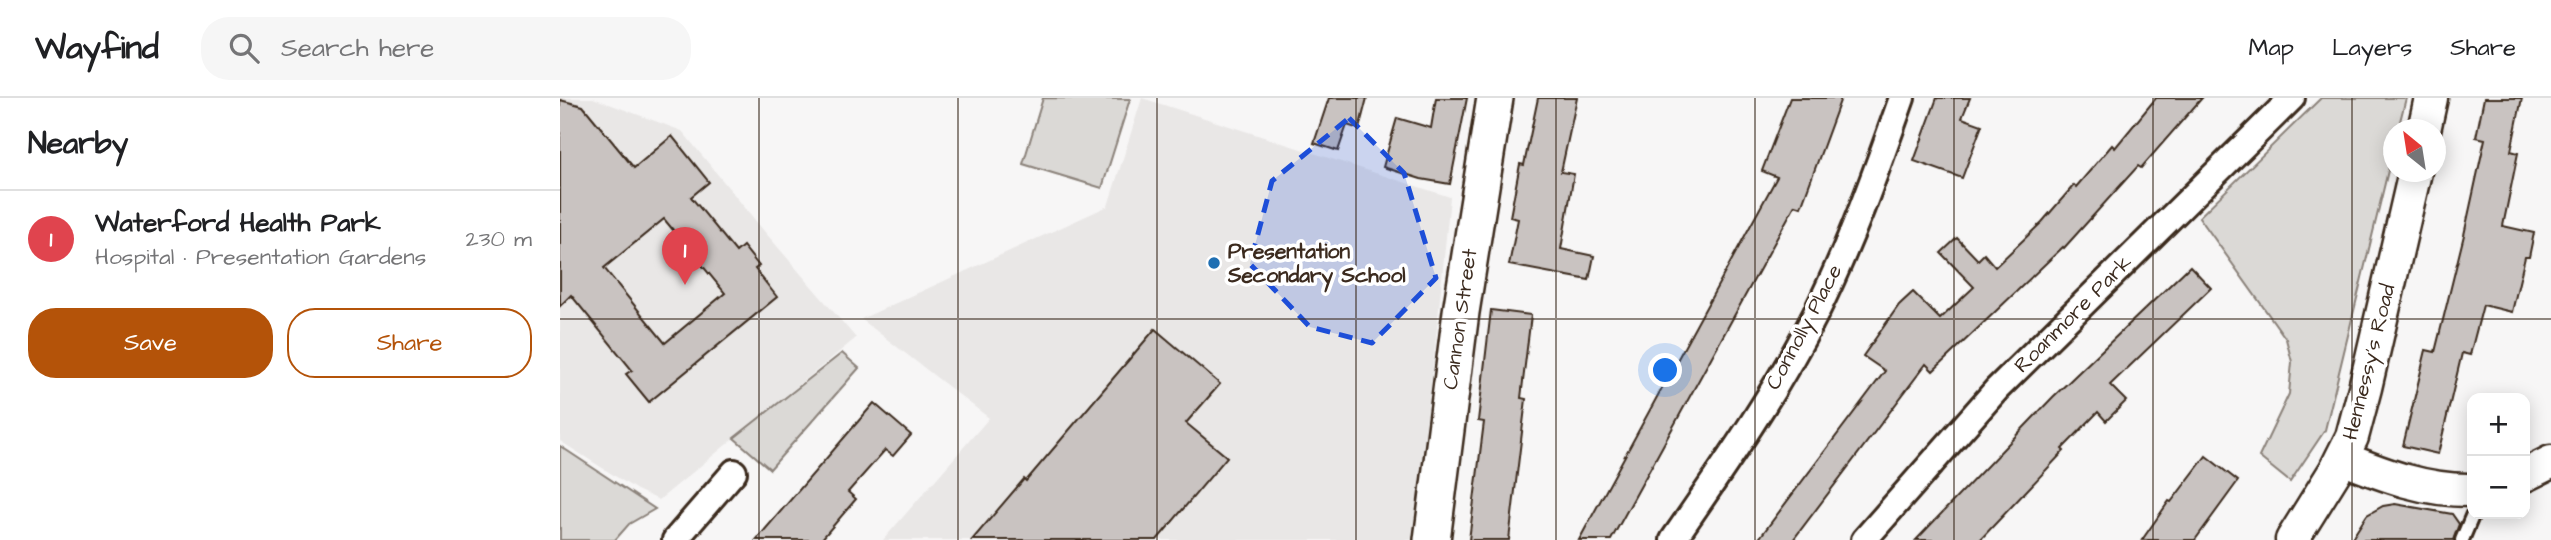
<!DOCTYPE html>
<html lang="en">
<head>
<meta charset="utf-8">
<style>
	body { margin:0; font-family:"Architects Daughter",sans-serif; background:#f6f6f6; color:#202124 }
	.controls { position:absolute; right:21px; bottom:21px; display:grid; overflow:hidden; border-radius:14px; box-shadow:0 4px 18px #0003 }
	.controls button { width:63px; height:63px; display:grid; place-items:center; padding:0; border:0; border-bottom:2px solid #e0e0e0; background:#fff; color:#202124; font:35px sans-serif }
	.compass { position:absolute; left:1823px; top:21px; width:63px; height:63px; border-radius:50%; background:#fff; box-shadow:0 4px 18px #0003; rotate:330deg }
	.you { position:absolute; left:1106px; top:273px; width:24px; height:24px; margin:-18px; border:5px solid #fff; border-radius:50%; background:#1a73e8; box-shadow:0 0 0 10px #1a73e833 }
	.badge { display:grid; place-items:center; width:46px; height:46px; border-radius:50%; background:#b45309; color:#fff; font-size:23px; font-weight:700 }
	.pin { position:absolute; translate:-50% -58px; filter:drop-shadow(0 2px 4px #0008) }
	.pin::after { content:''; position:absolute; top:37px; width:24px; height:21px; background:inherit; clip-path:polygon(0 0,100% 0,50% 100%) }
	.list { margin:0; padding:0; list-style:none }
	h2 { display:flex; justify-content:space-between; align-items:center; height:91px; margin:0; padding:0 28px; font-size:30px }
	h2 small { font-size:23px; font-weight:400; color:#757577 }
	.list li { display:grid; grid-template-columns:46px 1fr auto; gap:21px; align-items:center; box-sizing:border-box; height:98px; padding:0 28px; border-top:2px solid #e0e0e0 }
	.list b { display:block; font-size:26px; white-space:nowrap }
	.list p { margin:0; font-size:23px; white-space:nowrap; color:#757577 }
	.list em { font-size:23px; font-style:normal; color:#757577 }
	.actions { display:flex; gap:14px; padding:21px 28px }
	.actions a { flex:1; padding:16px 0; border:2px solid #b45309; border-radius:28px; text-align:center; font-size:24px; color:#b45309 }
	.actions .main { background:#b45309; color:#fff }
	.icon { flex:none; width:38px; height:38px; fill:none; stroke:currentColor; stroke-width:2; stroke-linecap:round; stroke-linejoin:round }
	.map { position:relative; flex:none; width:1991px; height:442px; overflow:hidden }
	header { display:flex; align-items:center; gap:42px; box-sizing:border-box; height:98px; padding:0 35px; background:#fff; border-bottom:2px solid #e0e0e0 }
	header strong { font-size:33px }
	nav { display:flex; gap:38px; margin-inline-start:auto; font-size:24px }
	.search { width:490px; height:63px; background:#f6f6f6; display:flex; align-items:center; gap:18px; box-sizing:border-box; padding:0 24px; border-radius:28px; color:#757577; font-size:26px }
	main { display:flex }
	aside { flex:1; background:#fff }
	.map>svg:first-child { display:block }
	.built { fill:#e9e7e6 }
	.green { fill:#dbd9d6; stroke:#8b827a; stroke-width:2 }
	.building { fill:#c9c3c1; stroke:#3b2a1e; stroke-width:2; fill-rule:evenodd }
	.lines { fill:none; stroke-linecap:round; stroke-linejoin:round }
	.service-casing { stroke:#3b2a1e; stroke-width:18 }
	.minor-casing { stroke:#3b2a1e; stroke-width:30 }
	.tertiary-casing { stroke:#3b2a1e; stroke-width:37 }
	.secondary-casing { stroke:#3b2a1e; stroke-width:40 }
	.service { stroke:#fff; stroke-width:12 }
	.minor { stroke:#fff; stroke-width:24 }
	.tertiary { stroke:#fff; stroke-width:32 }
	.secondary { stroke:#fff; stroke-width:35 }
	.marked { fill:#1d4ed8; fill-opacity:0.2; stroke:#1d4ed8; stroke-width:5; stroke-dasharray:14 9; stroke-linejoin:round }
	.grid { fill:none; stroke:#3b2a1e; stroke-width:2; stroke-opacity:0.55 }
	.poi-dot { fill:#1f6fb2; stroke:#fff; stroke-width:2.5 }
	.labels { text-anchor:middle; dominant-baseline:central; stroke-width:7; stroke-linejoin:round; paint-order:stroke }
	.poi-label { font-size:21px; font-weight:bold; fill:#3b2a1e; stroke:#fff; text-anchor:start }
	.street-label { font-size:21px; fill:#3b2a1e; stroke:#fff }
</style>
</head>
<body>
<header>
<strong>Wayfind</strong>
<div class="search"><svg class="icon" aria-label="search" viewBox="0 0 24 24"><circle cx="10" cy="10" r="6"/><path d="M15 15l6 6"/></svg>Search here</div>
<nav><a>Map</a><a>Layers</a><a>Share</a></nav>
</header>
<main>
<aside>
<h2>Nearby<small></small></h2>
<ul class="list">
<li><span class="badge" style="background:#e0444e">1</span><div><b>Waterford Health Park</b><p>Hospital · Presentation Gardens</p></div><em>230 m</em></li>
</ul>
<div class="actions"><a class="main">Save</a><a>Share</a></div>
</aside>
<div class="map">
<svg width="1991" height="442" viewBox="0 0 1991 442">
	<rect width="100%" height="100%" fill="#f7f6f6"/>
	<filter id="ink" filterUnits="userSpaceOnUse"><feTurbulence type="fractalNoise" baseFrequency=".0143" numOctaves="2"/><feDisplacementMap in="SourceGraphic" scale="14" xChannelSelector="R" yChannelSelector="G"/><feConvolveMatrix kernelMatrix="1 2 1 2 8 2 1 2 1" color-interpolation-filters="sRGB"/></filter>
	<g filter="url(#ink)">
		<g class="built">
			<polygon points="0,0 33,0 122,33 204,133 296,240 99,402 77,392 0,343"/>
			<polygon points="582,0 890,99 856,442 323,442 429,320 301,221 548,108"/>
		</g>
		<g class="green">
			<polygon points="483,0 570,1 542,90 463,66"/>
			<polygon points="1761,0 1846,0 1838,31 1834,32 1833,52 1765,332 1730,384 1699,359 1729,296 1732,264 1726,241 1639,119"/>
			<polygon points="282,255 299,270 210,371 174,340"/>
			<polygon points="0,348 95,411 69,426 55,442 0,442"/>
		</g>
		<g class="building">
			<polygon points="769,0 807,0 799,31 787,27 778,53 754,45"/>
			<polygon points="876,0 907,0 890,86 861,81 823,69 837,20 871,30"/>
			<polygon points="978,0 1017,0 1001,74 1014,76 1001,151 1034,158 1029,182 949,167 958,121 950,119 960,66 964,67"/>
			<polygon points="1230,0 1281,0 1241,109 1235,107 1051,442 1019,442 1217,79 1202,73"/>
			<polygon points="1377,0 1410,0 1402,20 1422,27 1402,80 1354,63"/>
			<polygon points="1596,0 1642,0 1581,70 1578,68 1504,150 1503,149 1373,273 1366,266 1233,442 1198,442 1325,273 1303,258 1339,207 1353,194 1380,221 1414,189 1381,155 1397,140 1418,162 1424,156 1435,169 1482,124 1514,87 1516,89 1552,47 1555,50"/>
			<polygon points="1924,0 1962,0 1951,53 1958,55 1943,128 1974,135 1969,159 1965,159 1952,214 1923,207 1910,257 1902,255 1878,356 1843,348 1866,252 1875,254 1904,137 1925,41 1916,39"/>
			<path d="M0,2L23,8L74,70L112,38L149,84L131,99L176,154L183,148L199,168L195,171L217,199L89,304L66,276L72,272L11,197L0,208ZM104,121L165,195L105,245L44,170Z"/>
			<polygon points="1630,168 1651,190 1550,287 1566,303 1546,323 1538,314 1502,351 1504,353 1420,442 1356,442 1493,299"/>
			<polygon points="931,212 971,217 961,300 966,301 949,442 909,442 924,324 918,323"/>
			<polygon points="595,231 660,286 626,325 667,359 597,442 412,442 464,381 466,383"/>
			<polygon points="314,305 351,337 333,358 325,352 288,394 296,401 261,442 196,442"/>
			<polygon points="1646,358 1678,383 1635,442 1582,442 1609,403 1611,404"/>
			<polygon points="1835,406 1892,416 1899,426 1893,442 1791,442 1807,417 1823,408"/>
		</g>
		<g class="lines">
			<g class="service-casing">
				<polyline id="service" points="1902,442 1913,416"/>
			</g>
			<g class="minor-casing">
				<g id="minor">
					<polyline points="115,442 174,374"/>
					<path d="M1113,442C1163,370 1215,296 1255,217C1290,147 1316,74 1342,0"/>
					<polyline points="1304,442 1437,291 1732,0"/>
				</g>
			</g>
			<g class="tertiary-casing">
				<g id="tertiary">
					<polyline points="1864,32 1871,0"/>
					<path d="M1782,360C1824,377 1866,393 1912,392"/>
					<polyline points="1965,377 1991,364"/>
					<polyline points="1732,442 1775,373 1792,339 1805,290 1855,74"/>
				</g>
			</g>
			<g class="secondary-casing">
				<polyline id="secondary" points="872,442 901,214 935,0"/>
			</g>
			<use href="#service" class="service"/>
			<use href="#minor" class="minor"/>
			<use href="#tertiary" class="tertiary"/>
			<use href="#secondary" class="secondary"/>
		</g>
	</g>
	<path class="marked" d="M789,20L844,75L876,180L812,245L750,229L690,166L712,83Z"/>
	<path class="grid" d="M199,0V442M398,0V442M597,0V442M796,0V442M996,0V442M1195,0V442M1394,0V442M1593,0V442M1792,0V442M0,221H1991"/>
	<circle class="poi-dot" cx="654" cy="165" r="7"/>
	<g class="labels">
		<g class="poi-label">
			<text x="668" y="153">Presentation<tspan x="668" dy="24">Secondary School</tspan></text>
		</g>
		<g class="street-label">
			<text transform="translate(1513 216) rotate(-45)">Roanmore Park</text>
			<text transform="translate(900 221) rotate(-82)">Cannon Street</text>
			<text transform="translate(1244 229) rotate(-62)">Connolly Place</text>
			<text transform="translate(1809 264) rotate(-76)">Hennessy's Road</text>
		</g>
	</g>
</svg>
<div class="controls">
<button>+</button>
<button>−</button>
</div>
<svg class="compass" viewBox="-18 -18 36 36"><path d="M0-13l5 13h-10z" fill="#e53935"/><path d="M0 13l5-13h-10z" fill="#757577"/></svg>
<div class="you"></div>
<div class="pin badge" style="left:125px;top:187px;background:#e0444e">1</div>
</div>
</main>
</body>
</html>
